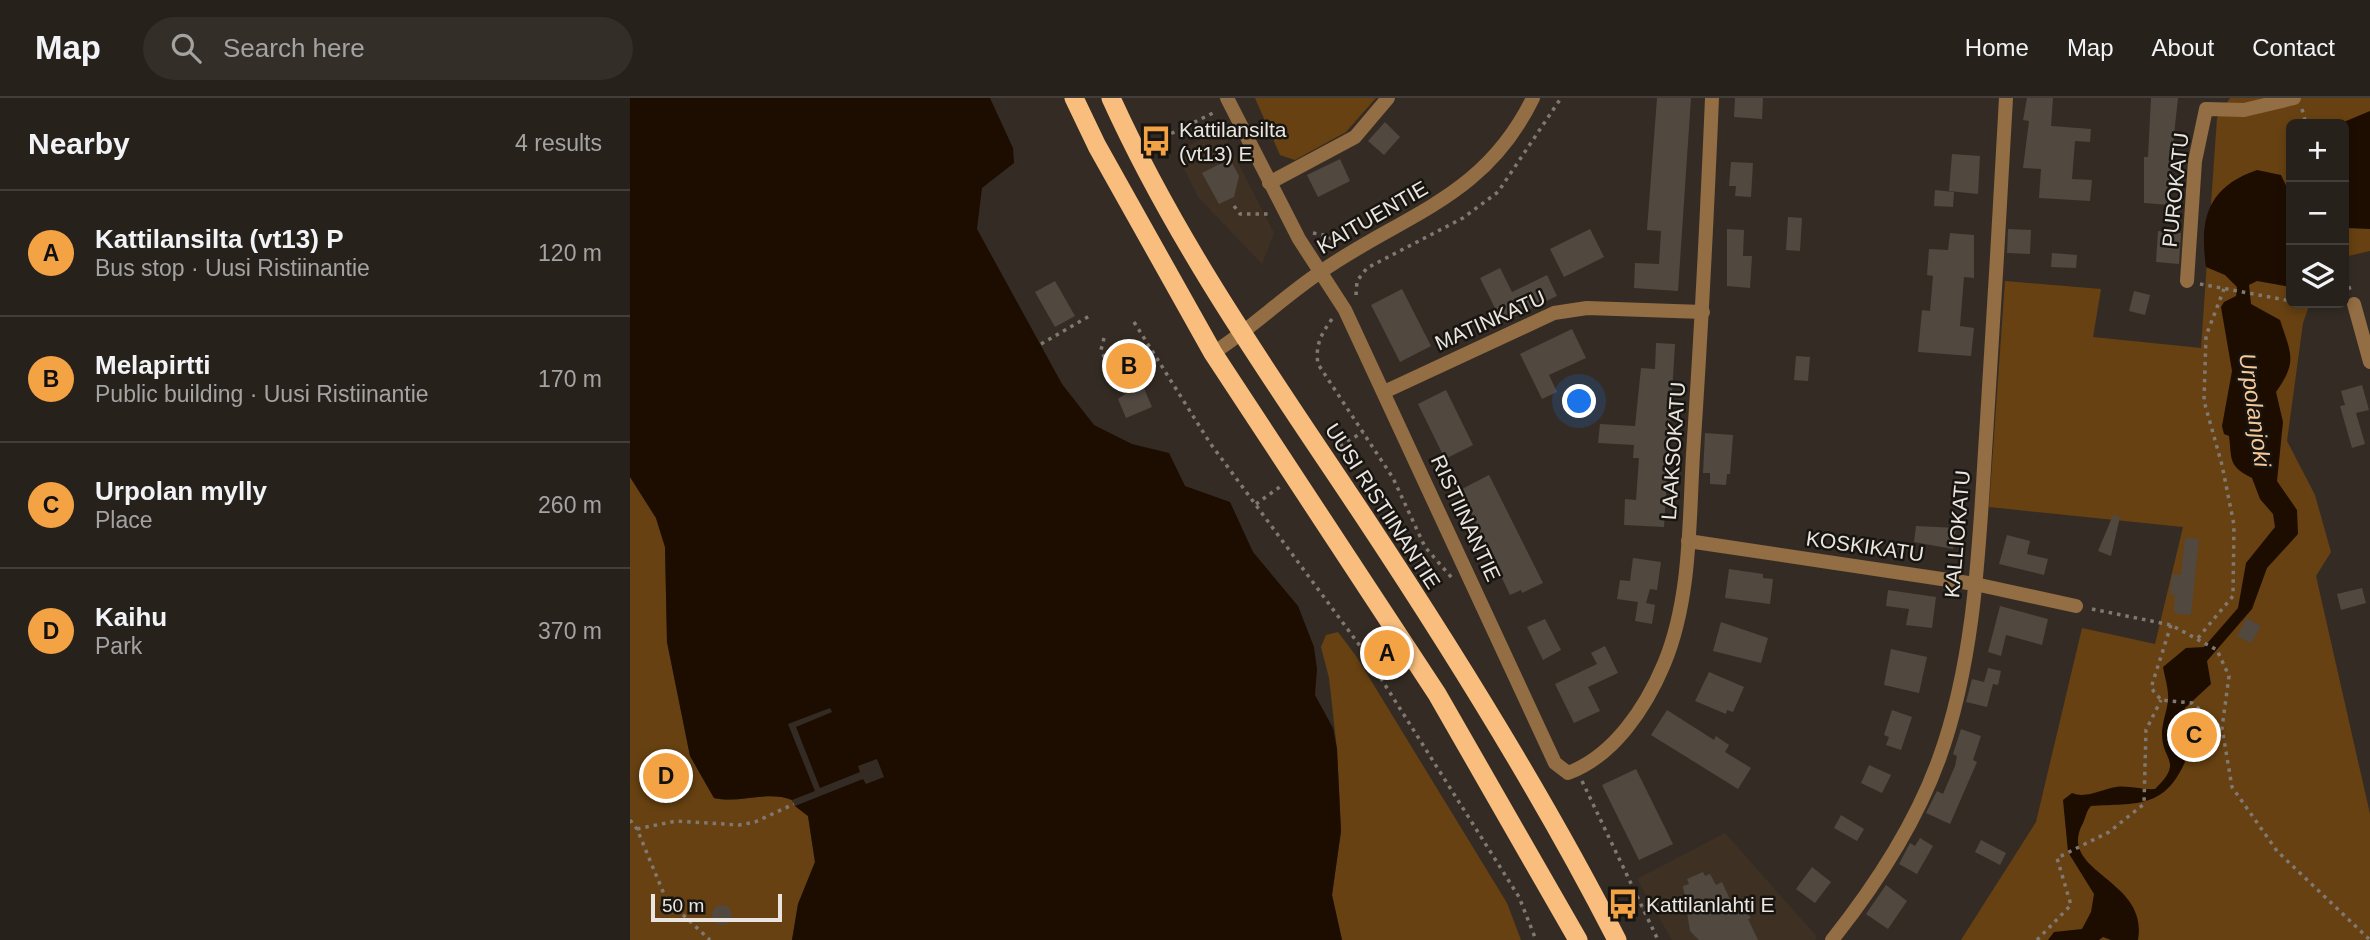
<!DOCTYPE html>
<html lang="en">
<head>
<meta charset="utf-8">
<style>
	body { margin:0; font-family:Arial,sans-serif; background:#332e28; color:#f1f3f6 }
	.controls { position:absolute; right:21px; top:21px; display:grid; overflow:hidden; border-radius:10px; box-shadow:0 4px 10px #0003 }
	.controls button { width:63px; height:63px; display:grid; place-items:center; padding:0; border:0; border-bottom:2px solid #433e3a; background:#27211b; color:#f1f3f6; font:35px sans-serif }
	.scale { position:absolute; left:21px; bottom:18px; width:131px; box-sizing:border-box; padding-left:7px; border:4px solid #eae5e0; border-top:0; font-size:19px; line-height:24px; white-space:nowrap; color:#eae5e0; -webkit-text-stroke:5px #181511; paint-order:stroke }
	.you { position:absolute; left:950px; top:304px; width:24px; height:24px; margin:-18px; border:5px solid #fff; border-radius:50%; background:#1a73e8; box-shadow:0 0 0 10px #1a73e833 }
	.badge { display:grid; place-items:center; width:46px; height:46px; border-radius:50%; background:#f4a344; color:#111; font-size:23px; font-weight:700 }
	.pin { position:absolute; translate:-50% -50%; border:4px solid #fff; box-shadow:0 2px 7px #0006 }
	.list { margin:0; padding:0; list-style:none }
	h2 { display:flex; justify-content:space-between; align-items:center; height:91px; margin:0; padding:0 28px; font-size:30px }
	h2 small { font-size:23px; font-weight:400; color:#a4a3a3 }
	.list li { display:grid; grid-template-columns:46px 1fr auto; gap:21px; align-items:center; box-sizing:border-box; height:126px; padding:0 28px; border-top:2px solid #433e3a }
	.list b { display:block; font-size:26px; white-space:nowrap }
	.list p { margin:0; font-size:23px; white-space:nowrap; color:#a4a3a3 }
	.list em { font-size:23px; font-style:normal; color:#a4a3a3 }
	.icon { flex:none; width:38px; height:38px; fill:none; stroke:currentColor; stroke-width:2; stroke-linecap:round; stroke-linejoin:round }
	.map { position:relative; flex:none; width:1740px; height:842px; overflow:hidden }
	header { display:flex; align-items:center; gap:42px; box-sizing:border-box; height:98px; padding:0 35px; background:#27211b; border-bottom:2px solid #433e3a }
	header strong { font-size:33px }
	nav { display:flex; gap:38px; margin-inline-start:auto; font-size:24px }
	.search { width:490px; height:63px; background:#332e28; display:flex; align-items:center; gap:18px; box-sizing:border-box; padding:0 24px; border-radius:38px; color:#a4a3a3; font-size:26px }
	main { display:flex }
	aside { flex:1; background:#27211b }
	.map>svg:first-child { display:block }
	.built { fill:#3e3124 }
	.green { fill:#674111 }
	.water { fill:#1d0d00 }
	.pier { fill:#342c24 }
	.building { fill:#514840 }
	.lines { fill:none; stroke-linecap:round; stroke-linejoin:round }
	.path { stroke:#807972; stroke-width:3.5; stroke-dasharray:3.5 5; stroke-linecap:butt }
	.minor { stroke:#936d44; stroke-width:14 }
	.tertiary { stroke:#936d44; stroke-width:14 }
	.trunk { stroke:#f9be7d; stroke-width:19 }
	.labels { text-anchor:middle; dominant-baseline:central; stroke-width:5; stroke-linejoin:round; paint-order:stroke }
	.poi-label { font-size:21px; fill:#eae5e0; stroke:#181511; text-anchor:start }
	.street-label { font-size:21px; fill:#eae5e0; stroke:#181511 }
	.water-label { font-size:23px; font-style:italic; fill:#f7c898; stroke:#181511 }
</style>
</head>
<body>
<header>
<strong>Map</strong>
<div class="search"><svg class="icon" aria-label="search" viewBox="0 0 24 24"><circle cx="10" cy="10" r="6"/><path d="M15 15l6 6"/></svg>Search here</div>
<nav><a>Home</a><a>Map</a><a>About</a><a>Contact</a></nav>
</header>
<main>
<aside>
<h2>Nearby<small>4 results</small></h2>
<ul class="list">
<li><span class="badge">A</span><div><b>Kattilansilta (vt13) P</b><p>Bus stop · Uusi Ristiinantie</p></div><em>120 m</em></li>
<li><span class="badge">B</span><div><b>Melapirtti</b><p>Public building · Uusi Ristiinantie</p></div><em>170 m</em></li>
<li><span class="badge">C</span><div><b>Urpolan mylly</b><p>Place</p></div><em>260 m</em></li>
<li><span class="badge">D</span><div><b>Kaihu</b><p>Park</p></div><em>370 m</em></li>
</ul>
</aside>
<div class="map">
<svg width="1740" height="842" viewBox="0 0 1740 842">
	<rect width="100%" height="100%" fill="#342c24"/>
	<g class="built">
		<polygon points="591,32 644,135 632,166 568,99 546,54"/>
		<polygon points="1095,735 1187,839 1185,842 1042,842 1007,781"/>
	</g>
	<g class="green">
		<polygon points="625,0 746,0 716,34 665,62 650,57"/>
		<polygon points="1600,0 1740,0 1740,153 1714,159 1714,26 1661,26 1661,205 1680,205 1673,225 1657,343 1685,397 1701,454 1686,478 1740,716 1740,842 1331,842 1406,724 1452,530 1525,546 1553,429 1359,409 1375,183 1471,191 1463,239 1571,250 1587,20"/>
		<path d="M0,379L26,420L35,449L37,544L60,658L84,700C110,706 138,692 162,702L165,708L178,718L185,764L168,806L162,842H0Z"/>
		<polygon points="708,534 726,558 877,805 891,842 712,842 702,797 711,733 707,651 699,580 691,549 696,537"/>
	</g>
	<g class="water">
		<path d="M0,0H360L383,50L384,65L352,90L347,131L432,286L464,327L502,346L539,355L555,388L600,404L623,454L668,508L684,549L687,571L685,597L703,630L707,651L711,733L702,797L712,842H162L168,806L185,764L178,718L165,708L162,702C138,692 110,706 84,700L60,658L37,544L35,449L26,420L0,379Z"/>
		<polygon points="1740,13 1740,131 1717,130 1714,128 1714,26 1709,26"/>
		<path d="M1627,72L1651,77L1661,98V189L1627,183L1619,187L1621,206L1650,222C1661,256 1668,263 1646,294L1653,324L1647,383L1667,412L1668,436L1637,470L1622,511L1577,563L1581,586L1555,610L1547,646L1555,664C1534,711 1507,705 1461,708C1456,713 1456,720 1452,727C1428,775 1519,781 1508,842H1481L1473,839L1469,842H1418L1424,834L1452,831L1461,814L1464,796L1438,754L1433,702L1442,695C1456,701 1472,691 1486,689C1498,687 1512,692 1525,691C1554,663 1532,663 1532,636C1532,625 1537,613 1538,602C1539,592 1535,580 1533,569L1556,550L1574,549L1608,510L1616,465L1645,429L1643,416L1630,401L1622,380C1598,368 1602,362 1599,338L1594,336L1592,328L1602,273L1591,209L1594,204L1606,198L1607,189L1595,177L1576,169C1569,120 1578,89 1627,72Z"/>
	</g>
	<polygon class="pier" points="200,610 202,614 166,629 190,690 230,674 228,668 247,661 254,679 236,686 233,681 165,708 162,702 185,693 158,626"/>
	<g class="building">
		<polygon points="1027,0 1061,0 1048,193 1004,190 1005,165 1029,166 1031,133 1017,132"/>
		<polygon points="1105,0 1133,0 1132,21 1104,19"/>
		<polygon points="1397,0 1423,0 1421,28 1461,31 1460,44 1445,43 1442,81 1462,82 1460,103 1409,100 1411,71 1393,70 1399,23 1393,22"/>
		<polygon points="1521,0 1548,0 1539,83 1543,83 1541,107 1514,105 1514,59 1518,59"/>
		<polygon points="755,24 770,39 754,57 738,43"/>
		<polygon points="1322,56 1350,58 1348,96 1319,93"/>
		<polygon points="600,61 609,78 604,99 589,106 572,75"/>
		<polygon points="710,61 720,83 688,99 677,77"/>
		<polygon points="1101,64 1123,65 1121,99 1105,98 1106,88 1099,88"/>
		<polygon points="1305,92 1324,94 1323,109 1304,108"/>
		<polygon points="1158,119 1172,120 1170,153 1156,152"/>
		<polygon points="960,131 974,159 934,179 920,151"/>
		<polygon points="1097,131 1114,132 1113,158 1122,158 1120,190 1097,188"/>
		<polygon points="1378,131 1401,132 1400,156 1377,155"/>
		<polygon points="1528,133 1551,135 1549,166 1526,164"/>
		<polygon points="1320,135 1344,137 1344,180 1334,179 1330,228 1344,230 1341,258 1288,254 1292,212 1300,213 1303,178 1297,177 1299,151 1318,152"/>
		<polygon points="1422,155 1447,157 1446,170 1421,169"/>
		<polygon points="870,170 882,194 917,177 927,198 872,224 850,180"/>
		<polygon points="425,183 445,218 425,229 405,194"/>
		<polygon points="772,191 801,248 770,264 741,207"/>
		<polygon points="1504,193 1520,197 1515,217 1499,213"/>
		<polygon points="942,231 956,260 919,277 927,294 912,301 890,256"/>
		<polygon points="501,242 519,285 513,288 522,309 496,320 488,301 498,294 480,251"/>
		<polygon points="1026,245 1045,246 1034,429 994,427 995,401 1006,402 1009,360 1003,360 1004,347 968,345 970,326 1005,328 1011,270 1025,271"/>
		<polygon points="1166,258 1180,259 1178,283 1164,282"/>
		<polygon points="1732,287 1739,312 1726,315 1735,346 1722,350 1710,308 1715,307 1711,293"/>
		<polygon points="816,292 843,347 815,361 788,306"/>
		<polygon points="1075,335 1103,337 1100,376 1097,376 1096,387 1080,386 1080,375 1073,375"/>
		<polygon points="859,377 913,485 892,495 891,492 880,497 830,392"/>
		<polygon points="1483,417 1490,419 1481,458 1468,453"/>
		<polygon points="1286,428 1326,430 1323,451 1284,444"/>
		<polygon points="1377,437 1400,443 1397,456 1418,461 1414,477 1369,466"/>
		<polygon points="1555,440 1569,441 1561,517 1544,515 1545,497 1540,496 1542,476 1551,477"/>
		<polygon points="1003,460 1031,464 1027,492 1020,491 1016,505 1025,507 1022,526 1005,523 1008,504 987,501 990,482 1000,483"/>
		<polygon points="1099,471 1133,476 1133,480 1143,481 1140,506 1095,500"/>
		<polygon points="1732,490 1736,505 1711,512 1707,496"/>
		<polygon points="1258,492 1306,499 1302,530 1276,527 1279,511 1256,508"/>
		<polygon points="1370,508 1418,521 1412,547 1376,537 1371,558 1358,554"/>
		<polygon points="1617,520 1631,528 1621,545 1607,538"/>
		<polygon points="915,521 931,552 913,562 897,529"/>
		<polygon points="1091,524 1138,540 1131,565 1083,553"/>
		<polygon points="975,548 988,575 958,589 970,613 944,625 925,586 967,566 961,555"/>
		<polygon points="1261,551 1297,559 1289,595 1254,587"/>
		<polygon points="1358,570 1371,573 1368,587 1363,586 1357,609 1336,604 1342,581 1354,584"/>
		<polygon points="1079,574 1114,589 1103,614 1097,612 1096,616 1065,603"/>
		<polygon points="1037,612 1084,642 1086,638 1099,647 1095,654 1121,670 1108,691 1021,637"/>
		<polygon points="1262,612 1282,619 1271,652 1256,647 1259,639 1254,637"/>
		<polygon points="1555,622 1578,626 1574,651 1550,648"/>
		<polygon points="1331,631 1351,638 1343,662 1347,664 1320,726 1296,715 1307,693 1313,696 1325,668 1327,658 1323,656"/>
		<polygon points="1239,667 1261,677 1252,695 1231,685"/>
		<polygon points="1006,671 1043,746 1009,762 972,687"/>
		<polygon points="1211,717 1234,731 1227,743 1204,730"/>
		<polygon points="1290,740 1303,748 1287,776 1269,766 1280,745 1285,748"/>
		<polygon points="1351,742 1376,755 1370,767 1345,754"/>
		<polygon points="1182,769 1201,784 1185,805 1166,791"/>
		<polygon points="1073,774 1075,778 1080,776 1086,787 1092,784 1103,808 1108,805 1121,820 1118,821 1128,842 1069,842 1060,833 1053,788 1059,786 1057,781"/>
		<polygon points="1256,787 1277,803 1258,831 1236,816"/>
		<circle cx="92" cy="817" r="10"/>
	</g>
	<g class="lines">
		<g class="path">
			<polyline points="1672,11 1676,26"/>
			<polyline points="526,43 587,13"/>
			<polyline points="604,108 610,116 638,116"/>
			<polyline points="683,135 699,138 706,147"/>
			<polyline points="1714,172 1720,192"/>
			<polyline points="1570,186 1661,203"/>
			<polyline points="726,197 727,183 737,170 833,120 868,94 931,0"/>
			<polyline points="1671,205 1710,207"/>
			<path d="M702,221C691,236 685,248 688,266L763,380L795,449L822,480"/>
			<polyline points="504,224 580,345 733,552 889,799 906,842"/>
			<polyline points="474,240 471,252 490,292"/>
			<polyline points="411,246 461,217"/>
			<polyline points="710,348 733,334"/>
			<polyline points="626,406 651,388"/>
			<polyline points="1462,511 1541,527 1587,552 1599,578 1592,630 1602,689 1647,753 1740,842"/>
			<polyline points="1541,527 1521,590 1531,602 1562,605 1592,630"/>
			<polyline points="1568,540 1603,498 1604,427 1592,367 1574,303 1576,238 1594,191"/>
			<polyline points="733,551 748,543 750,545"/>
			<polyline points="952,683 1028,842"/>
			<polyline points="0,722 7,731 36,801 80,842"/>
			<polyline points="7,731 46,723 109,727 125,724 164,706"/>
			<polyline points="993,806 997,815 1012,809"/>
			<polyline points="1407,842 1441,807 1427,760 1479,734 1514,706 1516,632 1531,602"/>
		</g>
		<g class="minor">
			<path d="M597,0L669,141L715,212L925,665L938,675C984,658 1016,609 1034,566C1061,501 1059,425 1063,356C1071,237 1077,119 1082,0"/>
			<polyline points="639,85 725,39 758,0"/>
			<polyline points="1557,183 1565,63 1576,11 1614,12 1664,0"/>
			<polyline points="1724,206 1740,264"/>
			<polyline points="754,294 924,215 957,210 1073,214"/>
			<polyline points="1058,443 1345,486 1446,508"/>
			<path d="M1202,842C1245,788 1285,727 1309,661C1346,559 1349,445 1356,338C1363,225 1370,113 1376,0"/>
		</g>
		<path class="tertiary" d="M583,255C621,231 652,200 689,175C773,116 854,101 903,0"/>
		<g class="trunk">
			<polyline points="444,0 467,48 583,255 807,596 948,842"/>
			<path d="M481,0C549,150 644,283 735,420C825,556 913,697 987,842"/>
		</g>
	</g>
	<defs>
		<g id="bus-bare" transform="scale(2.415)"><path d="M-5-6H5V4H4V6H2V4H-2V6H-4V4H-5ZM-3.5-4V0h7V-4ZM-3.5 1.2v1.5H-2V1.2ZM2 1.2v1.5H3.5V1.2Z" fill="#f4a344" stroke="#181511" stroke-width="2.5" paint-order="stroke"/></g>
	</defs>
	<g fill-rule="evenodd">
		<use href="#bus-bare" x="526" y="43"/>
		<use href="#bus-bare" x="993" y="806"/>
	</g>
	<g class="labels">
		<g class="poi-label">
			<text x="549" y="31">Kattilansilta<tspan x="549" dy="24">(vt13) E</tspan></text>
			<text x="1016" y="806">Kattilanlahti E</text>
		</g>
		<g class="street-label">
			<text transform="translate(1545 92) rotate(-84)">PUROKATU</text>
			<text transform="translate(742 119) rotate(-30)">KAITUENTIE</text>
			<text transform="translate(860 222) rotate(-24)">MATINKATU</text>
			<text transform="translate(1043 353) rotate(-86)">LAAKSOKATU</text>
			<text transform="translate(753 408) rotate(57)">UUSI RISTIINANTIE</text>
			<text transform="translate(836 420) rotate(65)">RISTIINANTIE</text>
			<text transform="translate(1327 436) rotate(-85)">KALLIOKATU</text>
			<text transform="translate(1235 448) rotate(8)">KOSKIKATU</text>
		</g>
		<g class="water-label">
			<text transform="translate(1625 312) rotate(82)">Urpolanjoki</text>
		</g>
	</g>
</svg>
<div class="controls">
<button>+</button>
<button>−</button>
<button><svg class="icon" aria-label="layers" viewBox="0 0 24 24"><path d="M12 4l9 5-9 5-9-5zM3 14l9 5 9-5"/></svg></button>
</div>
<div class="scale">50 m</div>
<div class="you"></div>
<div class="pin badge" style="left:757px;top:555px">A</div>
<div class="pin badge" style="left:499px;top:268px">B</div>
<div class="pin badge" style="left:1564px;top:637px">C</div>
<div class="pin badge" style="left:36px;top:678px">D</div>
</div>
</main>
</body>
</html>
